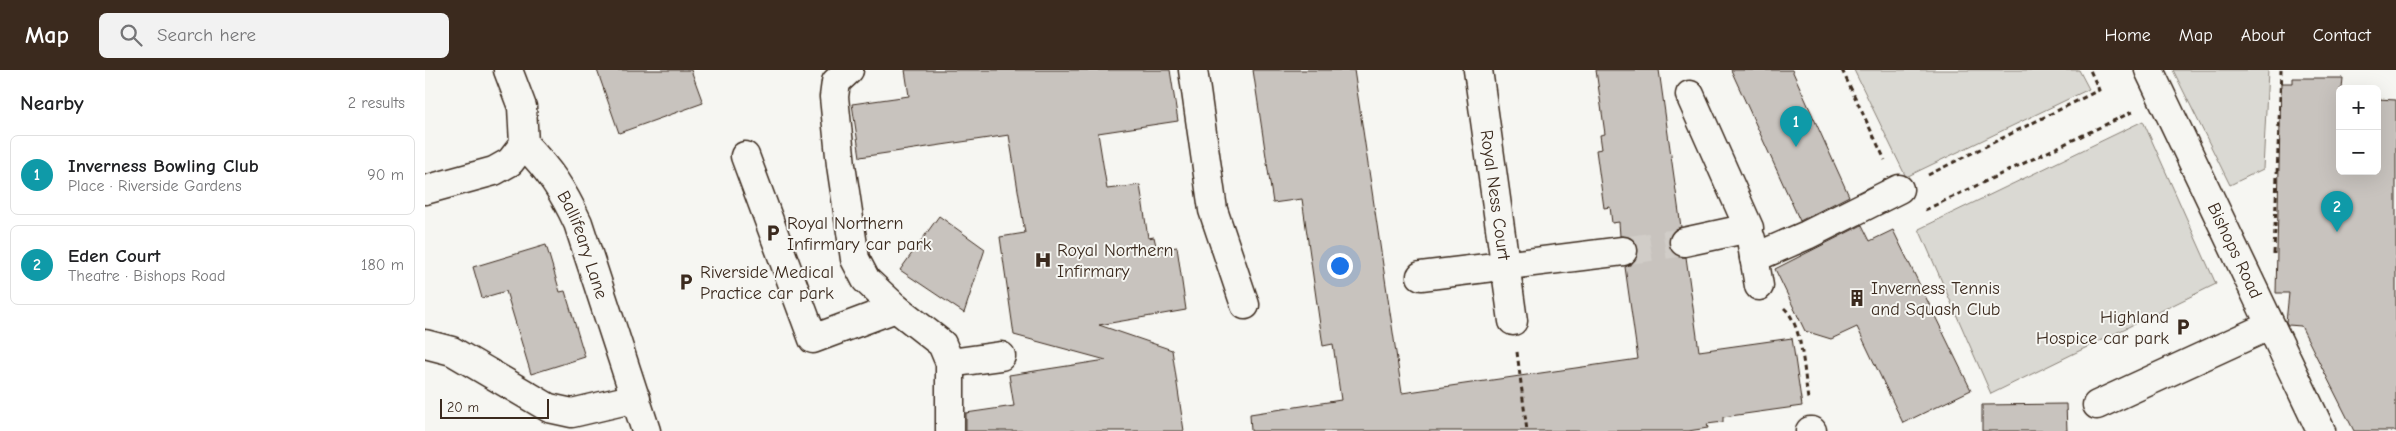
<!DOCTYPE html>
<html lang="en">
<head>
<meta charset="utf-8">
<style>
	body { margin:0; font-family:"Comic Neue",sans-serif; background:#f2f2f2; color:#202124 }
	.controls { position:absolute; right:15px; top:15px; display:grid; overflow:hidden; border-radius:8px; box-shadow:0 5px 20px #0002 }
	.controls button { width:45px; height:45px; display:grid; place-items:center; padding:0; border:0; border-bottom:1px solid #e0e0e0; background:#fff; color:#202124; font:25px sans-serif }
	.scale { position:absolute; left:15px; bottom:12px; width:109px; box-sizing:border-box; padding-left:5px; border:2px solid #3b2a1e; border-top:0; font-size:14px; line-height:18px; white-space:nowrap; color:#3b2a1e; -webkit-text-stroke:4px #f6f6f2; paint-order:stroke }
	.you { position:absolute; left:914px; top:195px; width:18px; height:18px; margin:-12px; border:4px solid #fff; border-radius:50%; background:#1a73e8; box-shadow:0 0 0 8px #1a73e833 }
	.badge { display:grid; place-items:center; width:32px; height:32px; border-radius:50%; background:#3b2a1e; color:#fff; font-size:16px; font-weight:700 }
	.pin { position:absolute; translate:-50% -41px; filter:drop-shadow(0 1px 2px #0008) }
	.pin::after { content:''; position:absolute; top:26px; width:18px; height:15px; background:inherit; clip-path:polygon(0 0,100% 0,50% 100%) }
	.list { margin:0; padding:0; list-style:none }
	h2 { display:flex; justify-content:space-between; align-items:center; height:65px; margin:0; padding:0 20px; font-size:21px }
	h2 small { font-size:16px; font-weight:400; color:#757577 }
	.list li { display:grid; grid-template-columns:32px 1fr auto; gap:15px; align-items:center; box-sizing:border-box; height:80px; margin:0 10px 10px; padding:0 10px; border:1px solid #e0e0e0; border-radius:8px }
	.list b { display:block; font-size:19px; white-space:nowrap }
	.list p { margin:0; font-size:16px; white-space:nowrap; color:#757577 }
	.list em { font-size:16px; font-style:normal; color:#757577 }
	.icon { flex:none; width:28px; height:28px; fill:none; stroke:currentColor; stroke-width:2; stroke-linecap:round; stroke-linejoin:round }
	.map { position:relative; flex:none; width:1971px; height:361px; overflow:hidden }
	header { display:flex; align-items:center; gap:30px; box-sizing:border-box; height:70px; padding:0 25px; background:#3b2a1e; color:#fff }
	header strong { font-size:24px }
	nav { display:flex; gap:28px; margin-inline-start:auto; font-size:18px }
	.search { width:350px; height:45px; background:#f2f2f2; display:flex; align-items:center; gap:12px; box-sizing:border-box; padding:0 18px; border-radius:8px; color:#757577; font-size:19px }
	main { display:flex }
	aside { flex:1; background:#fff }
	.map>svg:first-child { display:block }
	.green { fill:#dad9d3; stroke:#8a8278 }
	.building { fill:#c8c3be; stroke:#3b2a1e }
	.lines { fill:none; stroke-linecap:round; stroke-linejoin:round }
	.minor-tunnel { stroke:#d1cdc8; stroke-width:28; stroke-dasharray:28 14; stroke-linecap:butt }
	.minor-casing { stroke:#3b2a1e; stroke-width:31 }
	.path { stroke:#3b2a1e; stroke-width:3; stroke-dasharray:5 4; stroke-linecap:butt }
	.minor { stroke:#f6f6f2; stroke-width:28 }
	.labels { text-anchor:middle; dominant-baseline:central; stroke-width:4; stroke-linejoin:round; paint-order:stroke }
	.street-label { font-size:18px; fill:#3b2a1e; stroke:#f6f6f2 }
	.poi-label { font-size:18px; fill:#3b2a1e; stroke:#f6f6f2; text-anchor:start }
</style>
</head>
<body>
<header>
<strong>Map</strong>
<div class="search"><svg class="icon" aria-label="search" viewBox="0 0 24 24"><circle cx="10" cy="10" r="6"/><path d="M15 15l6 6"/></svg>Search here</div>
<nav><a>Home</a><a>Map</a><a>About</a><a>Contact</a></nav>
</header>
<main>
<aside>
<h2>Nearby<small>2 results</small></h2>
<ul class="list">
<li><span class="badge" style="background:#0f9aa8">1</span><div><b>Inverness Bowling Club</b><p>Place · Riverside Gardens</p></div><em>90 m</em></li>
<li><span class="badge" style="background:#0f9aa8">2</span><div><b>Eden Court</b><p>Theatre · Bishops Road</p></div><em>180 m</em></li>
</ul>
</aside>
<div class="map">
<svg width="1971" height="361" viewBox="0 0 1971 361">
	<rect width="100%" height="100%" fill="#f6f6f2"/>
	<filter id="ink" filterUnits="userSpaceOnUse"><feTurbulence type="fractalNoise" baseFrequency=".02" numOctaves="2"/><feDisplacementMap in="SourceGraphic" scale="10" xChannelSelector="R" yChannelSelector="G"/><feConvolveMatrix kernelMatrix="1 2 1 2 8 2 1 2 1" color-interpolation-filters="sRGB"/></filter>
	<g filter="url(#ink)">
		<g class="green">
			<polygon points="1429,0 1654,0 1664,19 1481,107"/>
			<polygon points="1748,0 1843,0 1838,99 1805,115"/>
			<polygon points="1718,51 1791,214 1566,324 1494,159"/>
		</g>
		<g class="building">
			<polygon points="172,0 266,0 278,33 194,63"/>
			<polygon points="480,0 745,0 753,51 673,63 682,119 715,115 723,168 729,167 732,180 752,177 761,240 674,255 747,280 759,361 541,361 541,343 589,336 584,305 681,290 589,265 575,167 600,163 584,65 435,87 427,34 484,26"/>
			<polygon points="828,0 929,0 977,323 1213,289 1200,197 1207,194 1212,188 1213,179 1211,172 1205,167 1195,166 1194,152 1187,153 1185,137 1179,138 1171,80 1177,79 1175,65 1180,64 1171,0 1234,0 1256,157 1248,161 1244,168 1244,175 1248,183 1254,187 1261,187 1274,281 1367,268 1377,336 1298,347 1298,352 1282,354 1283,358 1263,361 826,361 825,344 916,330 908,274 898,276 877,129 848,133"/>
			<polygon points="1306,0 1367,0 1424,126 1375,151"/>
			<polygon points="1868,8 1918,8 1917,19 1915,19 1915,101 1952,101 1952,29 1971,30 1971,361 1929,361 1876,256 1863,255 1861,252 1864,223 1851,223 1856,13 1868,13"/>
			<polygon points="514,146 560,179 539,243 475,200"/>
			<polygon points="1437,155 1445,171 1468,160 1546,320 1478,353 1432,257 1406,269 1380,261 1350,199"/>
			<polygon points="121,175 135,222 140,221 160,287 106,304 81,221 57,228 48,197"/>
			<polygon points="1641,334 1642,361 1557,361 1557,335"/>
		</g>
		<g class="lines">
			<polyline class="minor-tunnel" points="1198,181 1259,172"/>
			<g class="minor-casing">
				<g id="minor">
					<path id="s1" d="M83,0L97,37L99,74C125,101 137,119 153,153L221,361"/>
					<polyline points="424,0 411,12 409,27 416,95 430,189 441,210 471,238 517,274 525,293 525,361"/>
					<polyline points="768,0 788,140 820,235"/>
					<path id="s2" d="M1053,0L1088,251"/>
					<path id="s3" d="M1724,0L1896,361"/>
					<polyline points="320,86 388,269 471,238"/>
					<polyline points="0,120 69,101 85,92 99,74"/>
					<polyline points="1326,169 1334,216"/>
					<polyline points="1259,172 1324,158 1265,25"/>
					<polyline points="1329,188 1382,165 1474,119"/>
					<polyline points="996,206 1198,181"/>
					<polyline points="0,274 27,281 124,338 147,343 211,328"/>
					<polyline points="525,293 576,286"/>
					<polyline points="1672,335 1844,256"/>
					<polyline points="1385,361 1387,361"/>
				</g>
			</g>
			<g class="path">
				<polyline points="1417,0 1460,90"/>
				<polyline points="1503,105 1674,20 1665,0"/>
				<polyline points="1500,140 1707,42"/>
				<polyline points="1849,184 1856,0"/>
				<path d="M1359,238C1378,255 1379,304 1383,329"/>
				<polyline points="1092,282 1102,361"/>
			</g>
			<use href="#minor" class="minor"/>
		</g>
	</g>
	<defs>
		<g id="parking-bare" transform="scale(1.35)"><path d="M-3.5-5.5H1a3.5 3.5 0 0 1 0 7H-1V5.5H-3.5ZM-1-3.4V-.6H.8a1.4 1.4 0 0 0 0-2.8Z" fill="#3b2a1e" stroke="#f6f6f2" stroke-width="2.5" paint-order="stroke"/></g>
		<g id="hospital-bare" transform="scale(1.35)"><path d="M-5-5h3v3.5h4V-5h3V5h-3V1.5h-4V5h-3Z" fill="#3b2a1e" stroke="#f6f6f2" stroke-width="2.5" paint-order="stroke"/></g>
		<g id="building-bare" transform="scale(1.35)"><path d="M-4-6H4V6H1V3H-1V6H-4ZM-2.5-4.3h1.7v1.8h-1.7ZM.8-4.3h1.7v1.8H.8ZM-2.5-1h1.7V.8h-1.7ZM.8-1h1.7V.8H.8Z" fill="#3b2a1e" stroke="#f6f6f2" stroke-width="2.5" paint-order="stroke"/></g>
	</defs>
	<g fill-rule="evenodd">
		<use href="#parking-bare" x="348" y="163"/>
		<use href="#hospital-bare" x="618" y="190"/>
		<use href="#parking-bare" x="261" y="212"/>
		<use href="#building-bare" x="1432" y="228"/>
		<use href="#parking-bare" x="1758" y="257"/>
	</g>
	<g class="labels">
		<g class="street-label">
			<text stroke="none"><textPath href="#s2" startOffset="126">Royal Ness Court</textPath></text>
			<text stroke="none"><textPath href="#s1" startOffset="195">Ballifeary Lane</textPath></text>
			<text stroke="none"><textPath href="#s3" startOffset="200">Bishops Road</textPath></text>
		</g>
		<g class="poi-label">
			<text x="362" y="153">Royal Northern<tspan x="362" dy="21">Infirmary car park</tspan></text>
			<text x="632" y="180">Royal Northern<tspan x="632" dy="21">Infirmary</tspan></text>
			<text x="275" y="202">Riverside Medical<tspan x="275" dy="21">Practice car park</tspan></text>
			<text x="1446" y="218">Inverness Tennis<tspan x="1446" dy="21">and Squash Club</tspan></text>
			<text x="1744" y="247" text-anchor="end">Highland<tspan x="1744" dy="21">Hospice car park</tspan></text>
		</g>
	</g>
</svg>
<div class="controls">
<button>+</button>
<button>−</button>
</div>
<div class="scale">20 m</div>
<div class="you"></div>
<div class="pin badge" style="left:1371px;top:77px;background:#0f9aa8">1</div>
<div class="pin badge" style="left:1912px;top:162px;background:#0f9aa8">2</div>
</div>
</main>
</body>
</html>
